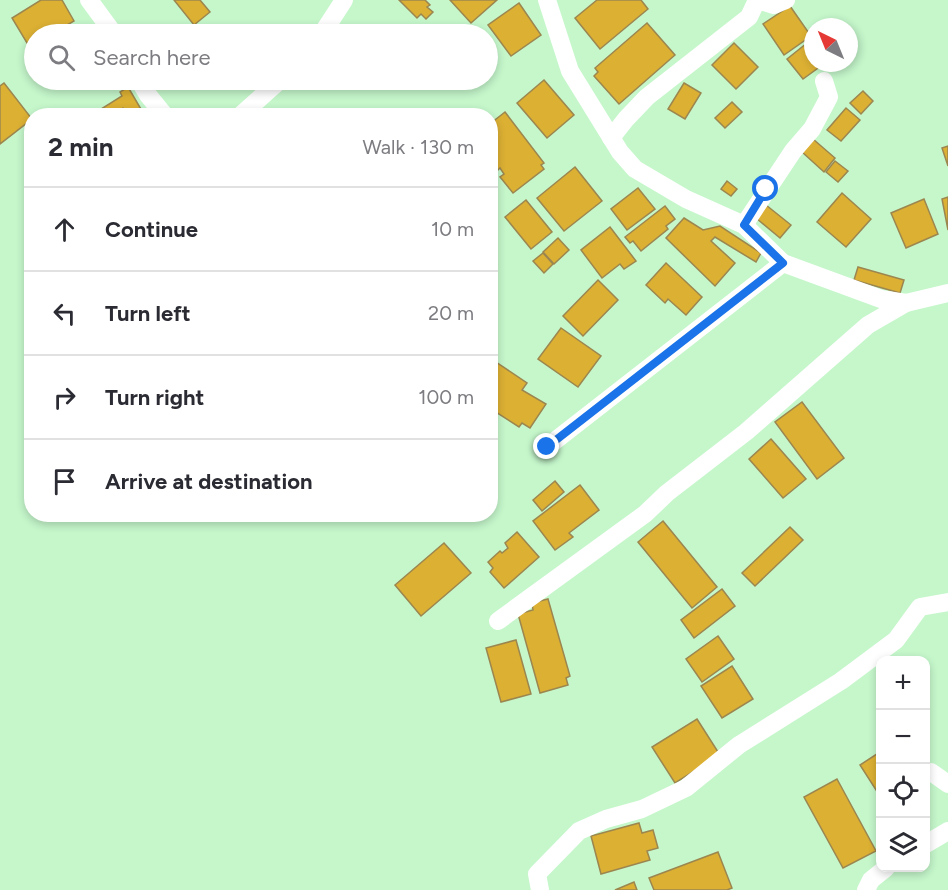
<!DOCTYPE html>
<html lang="en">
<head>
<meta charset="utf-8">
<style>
	body { margin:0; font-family:Figtree,sans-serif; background:#f7f7f7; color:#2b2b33 }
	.controls { position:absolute; right:18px; bottom:18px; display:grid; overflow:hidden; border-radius:12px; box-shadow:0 3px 9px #0003 }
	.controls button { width:54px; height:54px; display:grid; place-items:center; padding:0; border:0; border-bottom:2px solid #e1e1e2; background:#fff; color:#2b2b33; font:30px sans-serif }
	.compass { position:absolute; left:804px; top:18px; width:54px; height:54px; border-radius:50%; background:#fff; box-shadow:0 3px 9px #0003; rotate:317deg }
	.stop { position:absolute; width:18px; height:18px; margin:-14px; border:4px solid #1a73e8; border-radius:50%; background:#fff }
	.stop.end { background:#1a73e8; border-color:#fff; box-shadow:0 2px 6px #0008 }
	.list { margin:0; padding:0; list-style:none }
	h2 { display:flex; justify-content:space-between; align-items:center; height:78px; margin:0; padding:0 24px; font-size:26px }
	h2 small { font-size:20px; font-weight:400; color:#7c7c81 }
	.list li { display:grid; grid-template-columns:39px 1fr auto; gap:18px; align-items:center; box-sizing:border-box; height:84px; padding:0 24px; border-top:2px solid #e1e1e2 }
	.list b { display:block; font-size:22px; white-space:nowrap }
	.list em { font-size:20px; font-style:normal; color:#7c7c81 }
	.icon { flex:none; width:33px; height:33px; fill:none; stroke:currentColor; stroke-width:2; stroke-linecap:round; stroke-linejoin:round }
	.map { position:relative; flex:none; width:948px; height:890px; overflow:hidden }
	.search { position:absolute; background:#fff; box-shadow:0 3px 9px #0003; left:24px; top:24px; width:474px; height:66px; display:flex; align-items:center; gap:15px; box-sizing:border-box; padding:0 21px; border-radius:33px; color:#7c7c81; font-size:22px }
	.panel { position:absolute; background:#fff; box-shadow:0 3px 9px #0003; left:24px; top:108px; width:474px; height:414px; border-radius:24px }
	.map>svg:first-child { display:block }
	.building { fill:#dcb033; stroke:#9c864f; stroke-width:1.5 }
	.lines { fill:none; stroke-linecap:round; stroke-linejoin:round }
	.street { stroke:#fff; stroke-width:18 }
	.route { stroke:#1a73e8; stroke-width:8 }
</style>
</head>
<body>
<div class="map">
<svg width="948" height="890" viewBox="0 0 948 890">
	<rect width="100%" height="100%" fill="#c5f7cb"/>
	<g class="building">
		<polygon points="41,0 62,0 74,21 52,34 34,34 34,45 30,48 12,18"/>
		<polygon points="174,0 200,0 210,12 194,25"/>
		<polygon points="399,0 425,0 430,5 427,7 433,12 426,19 421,14 417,18"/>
		<polygon points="450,0 497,0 471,23"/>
		<polygon points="597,0 641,0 648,9 600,49 575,18"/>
		<polygon points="519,3 541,35 511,56 488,25"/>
		<polygon points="790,6 811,36 784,55 763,24"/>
		<polygon points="647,23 675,55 619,104 594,76 598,72 595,68"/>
		<polygon points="812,39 813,63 825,63 803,79 787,59"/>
		<polygon points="734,43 758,67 736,89 712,65"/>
		<polygon points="544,80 574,115 547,138 517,103"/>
		<polygon points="4,83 32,119 0,144 0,86"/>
		<polygon points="684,83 701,93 685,119 668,109"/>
		<polygon points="128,87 145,116 127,116 123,108 116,113 118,116 90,116 122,96 120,92"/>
		<polygon points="863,91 873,101 861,114 850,103"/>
		<polygon points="732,102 742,112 725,128 715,118"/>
		<polygon points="846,108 860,120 841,141 827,130"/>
		<polygon points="505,112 544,163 541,165 544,169 513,193 500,177 504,174 500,168 497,171 490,163 490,128 494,126 491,123"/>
		<polygon points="813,139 835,158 824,172 802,152"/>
		<polygon points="948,146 948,166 942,148"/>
		<polygon points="835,161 848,171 838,182 826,172"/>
		<polygon points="575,167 602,201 564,231 537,198"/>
		<polygon points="727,181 737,189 731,196 721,189"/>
		<polygon points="638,188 655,209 627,230 611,209"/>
		<polygon points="842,193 871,219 846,247 817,222"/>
		<polygon points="948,197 948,230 942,199"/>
		<polygon points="924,199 938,234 906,248 891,213"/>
		<polygon points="526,200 552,232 531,249 505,217"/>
		<polygon points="766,205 791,225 780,238 756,218"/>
		<polygon points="665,206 675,219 666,226 668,229 641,251 633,241 630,243 625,237"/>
		<polygon points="684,218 703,230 720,226 761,253 756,262 715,237 711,241 735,263 715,286 666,238"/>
		<polygon points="610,227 636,261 624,269 620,264 602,278 581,250"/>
		<polygon points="558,238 569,250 554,264 543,252"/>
		<polygon points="543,253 553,264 544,273 533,261"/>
		<polygon points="666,263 702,297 686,315 668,299 665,303 646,285"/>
		<polygon points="858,267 904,280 900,293 854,280"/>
		<polygon points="598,280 618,300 583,336 563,316"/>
		<polygon points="561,328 601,356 578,387 538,359"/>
		<polygon points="493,360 527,383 522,390 546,404 530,428 522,423 519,427 491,409 494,403 490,401 490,364"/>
		<polygon points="802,402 844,458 817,479 775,422"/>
		<polygon points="771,439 806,479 783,498 749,459"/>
		<polygon points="555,481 564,492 542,511 533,500"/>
		<polygon points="580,485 599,510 569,533 573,537 555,550 533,521"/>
		<polygon points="663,521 717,587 692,608 638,542"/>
		<polygon points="790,527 803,540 755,586 742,573"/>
		<polygon points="517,532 539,557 504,588 490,572 493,568 488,562 500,551 502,553 508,548 505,543"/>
		<polygon points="444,543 471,573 421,616 395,585"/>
		<polygon points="722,589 735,606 694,638 681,620"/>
		<polygon points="548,599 570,676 566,678 568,685 540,693 518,614 533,610 532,603"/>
		<polygon points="718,636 734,659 702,682 686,659"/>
		<polygon points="516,640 531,694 501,702 486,648"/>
		<polygon points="732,666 753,699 722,718 701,686"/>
		<polygon points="697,719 720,755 675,783 652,747"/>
		<polygon points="880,752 880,791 878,793 860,765"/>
		<polygon points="837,779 876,851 843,868 804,797"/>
		<polygon points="639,823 642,833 653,830 658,848 647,851 650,860 601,874 591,836"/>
		<polygon points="718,852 732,888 727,890 654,890 649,878"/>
		<polygon points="634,882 637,890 615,890"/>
	</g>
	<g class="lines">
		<g class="street">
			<polyline points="89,0 114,34"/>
			<polyline points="547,0 570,71 620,152 635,169 686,199 744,225 783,263 881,299 906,303 948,293"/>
			<polyline points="757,0 774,5 786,0"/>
			<polyline points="322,34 344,0"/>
			<polyline points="139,80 148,95 165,116"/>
			<polyline points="240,116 280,80"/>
			<polyline points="611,138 626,119 647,97 749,17 757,0"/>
			<polyline points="744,225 793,151 812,129 829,97 824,81"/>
			<polyline points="547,447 783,263"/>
			<polyline points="498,621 645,514 667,493 746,432 868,325 906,303"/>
			<polyline points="931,772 948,784"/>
			<polyline points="926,844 948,831"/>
			<polyline points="540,890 537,874 579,831 606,819 642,809 686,788 739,745 841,681 896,640 920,607 948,602"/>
			<polyline points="866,890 871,880 886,868"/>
		</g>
	</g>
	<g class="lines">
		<polyline class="route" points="547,447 783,263 744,225 766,189"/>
	</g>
</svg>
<div class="controls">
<button>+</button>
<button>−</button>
<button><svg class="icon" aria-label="locate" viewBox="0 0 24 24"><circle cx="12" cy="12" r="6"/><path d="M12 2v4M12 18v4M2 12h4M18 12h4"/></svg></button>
<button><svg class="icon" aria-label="layers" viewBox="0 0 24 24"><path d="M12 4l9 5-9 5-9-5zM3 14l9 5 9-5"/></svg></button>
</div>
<svg class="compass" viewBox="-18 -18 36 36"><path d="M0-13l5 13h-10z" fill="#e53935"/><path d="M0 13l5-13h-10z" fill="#7c7c81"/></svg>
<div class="stop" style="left:766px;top:189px"></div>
<div class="stop end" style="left:547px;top:447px"></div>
<div class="search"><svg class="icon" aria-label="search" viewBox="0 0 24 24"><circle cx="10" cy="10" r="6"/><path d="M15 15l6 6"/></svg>Search here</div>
<section class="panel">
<h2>2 min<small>Walk · 130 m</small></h2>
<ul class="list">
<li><svg class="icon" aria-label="ahead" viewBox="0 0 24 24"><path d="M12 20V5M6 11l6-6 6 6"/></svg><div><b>Continue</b></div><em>10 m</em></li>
<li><svg class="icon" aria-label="left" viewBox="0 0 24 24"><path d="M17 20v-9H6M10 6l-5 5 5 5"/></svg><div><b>Turn left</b></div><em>20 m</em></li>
<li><svg class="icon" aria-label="right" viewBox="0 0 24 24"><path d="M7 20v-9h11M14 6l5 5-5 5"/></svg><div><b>Turn right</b></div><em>100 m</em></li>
<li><svg class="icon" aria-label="arrive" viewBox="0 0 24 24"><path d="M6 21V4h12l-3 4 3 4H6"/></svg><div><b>Arrive at destination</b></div></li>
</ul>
</section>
</div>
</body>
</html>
